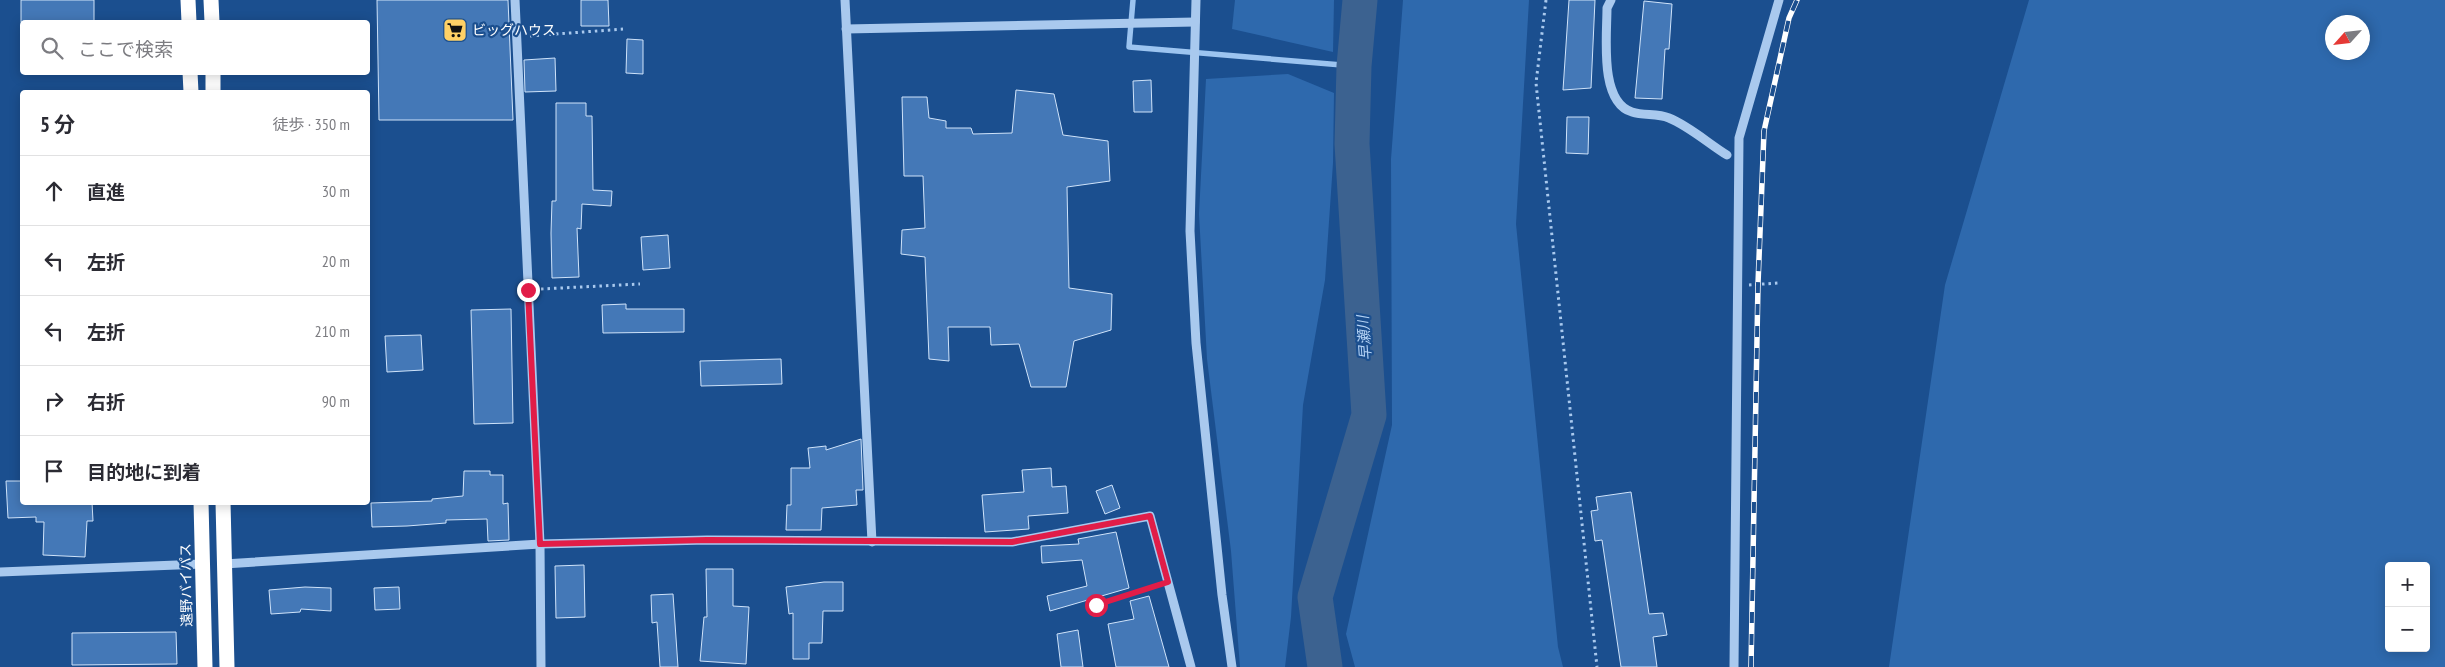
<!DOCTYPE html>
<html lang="ja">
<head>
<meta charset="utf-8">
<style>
	body { margin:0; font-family:"PT Sans Narrow","Noto Sans JP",sans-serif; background:#f2f2f3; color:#2b2b33 }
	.controls { position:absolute; right:15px; bottom:15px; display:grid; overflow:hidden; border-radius:5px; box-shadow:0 2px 12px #0003 }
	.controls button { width:45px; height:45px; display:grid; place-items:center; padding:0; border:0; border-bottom:1px solid #e1e1e2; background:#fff; color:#2b2b33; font:25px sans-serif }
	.compass { position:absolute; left:2325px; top:15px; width:45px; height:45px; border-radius:50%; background:#fff; box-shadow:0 2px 12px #0003; rotate:243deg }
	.stop { position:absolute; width:15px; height:15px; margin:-11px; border:4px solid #e11d48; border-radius:50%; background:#fff }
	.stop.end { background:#e11d48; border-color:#fff; box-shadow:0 1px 5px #0008 }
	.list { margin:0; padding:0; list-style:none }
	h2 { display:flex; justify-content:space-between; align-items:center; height:65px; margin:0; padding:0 20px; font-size:21px }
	h2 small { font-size:16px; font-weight:400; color:#7c7c81 }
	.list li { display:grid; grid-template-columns:32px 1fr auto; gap:15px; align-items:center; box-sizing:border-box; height:70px; padding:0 20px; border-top:1px solid #e1e1e2 }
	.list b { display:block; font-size:19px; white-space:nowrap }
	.list em { font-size:16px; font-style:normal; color:#7c7c81 }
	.icon { flex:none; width:28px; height:28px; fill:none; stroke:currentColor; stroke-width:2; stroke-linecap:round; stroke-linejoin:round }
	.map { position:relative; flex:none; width:2445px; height:667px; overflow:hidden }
	.search { position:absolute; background:#fff; box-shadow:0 2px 12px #0003; left:20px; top:20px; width:350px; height:55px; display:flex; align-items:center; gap:12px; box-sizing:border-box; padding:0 18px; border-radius:5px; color:#7c7c81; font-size:19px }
	.panel { position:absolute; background:#fff; box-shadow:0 2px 12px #0003; left:20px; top:90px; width:350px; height:415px; border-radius:5px }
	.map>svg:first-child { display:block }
	.green { fill:#2e69ad; fill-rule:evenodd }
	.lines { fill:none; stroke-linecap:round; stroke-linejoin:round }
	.stream { stroke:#9cc4f0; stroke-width:5.5 }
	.river { stroke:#3c6290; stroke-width:35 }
	.building { fill:#4478b7; stroke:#cfe3fa }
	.path { stroke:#a9c9ee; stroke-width:3; stroke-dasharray:2.5 4; stroke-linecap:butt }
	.minor { stroke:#a9c9ee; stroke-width:9 }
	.highway { stroke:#fff; stroke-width:15 }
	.rail-casing { stroke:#fff; stroke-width:5.5 }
	.rail { stroke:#1b4f8f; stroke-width:4; stroke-dasharray:11; stroke-linecap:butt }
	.route { stroke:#e11d48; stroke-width:6 }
	.labels { text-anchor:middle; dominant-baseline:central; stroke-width:4.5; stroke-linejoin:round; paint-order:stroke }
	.poi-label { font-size:14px; fill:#fff; stroke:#1b4f8f; text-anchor:start }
	.street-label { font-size:14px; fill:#fff; stroke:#1b4f8f }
	.water-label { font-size:15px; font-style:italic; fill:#b5d3f5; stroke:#1b4f8f }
</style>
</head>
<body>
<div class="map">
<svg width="2445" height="667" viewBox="0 0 2445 667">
	<rect width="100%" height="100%" fill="#1b4f8f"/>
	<g class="green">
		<polygon points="1235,0 1334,0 1333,52 1232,29"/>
		<polygon points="1403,0 1529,0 1516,224 1558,647 1563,667 1355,667 1346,634 1392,425 1391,159"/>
		<path d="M2029,0H2445V667H1889L1945,285ZM2362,22V52H2332V22ZM2389,566H2426V648H2389Z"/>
		<polygon points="1288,74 1334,93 1333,163 1325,280 1303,405 1291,617 1285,667 1240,667 1231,551 1207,359 1199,214 1206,79"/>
	</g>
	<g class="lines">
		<polyline class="stream" points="1133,0 1129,47 1354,66"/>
		<polyline class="river" points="1325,667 1315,597 1369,415 1352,144 1354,66 1360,0"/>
	</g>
	<g class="building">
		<rect x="21" y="0" width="73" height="22"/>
		<polygon points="377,0 508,0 513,120 379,120"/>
		<polygon points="581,0 608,0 609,26 581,26"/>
		<polygon points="1569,0 1595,0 1591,88 1563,90"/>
		<polygon points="1644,1 1672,4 1669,49 1665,49 1662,99 1635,98"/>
		<polygon points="627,39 643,40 643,74 626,73"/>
		<polygon points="555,58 556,91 525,92 524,60"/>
		<polygon points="1151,80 1152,112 1134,112 1133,81"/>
		<polygon points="1016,90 1054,94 1063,135 1108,141 1110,181 1067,187 1069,288 1112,294 1111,330 1074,341 1066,387 1031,387 1019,344 991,345 990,327 948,327 949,361 929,359 925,257 901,254 902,230 925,228 923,176 904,176 902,97 927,97 929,118 946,121 946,128 971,128 973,134 1012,133"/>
		<polygon points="556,103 586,103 586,116 592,116 593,190 612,191 611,206 582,204 581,229 577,228 579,277 552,278 551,233 552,201 556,201"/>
		<polygon points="1567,117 1589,117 1588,154 1566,153"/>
		<polygon points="668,235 670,268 643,270 641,237"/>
		<polygon points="626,304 626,309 684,309 684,332 603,333 602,305"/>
		<polygon points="511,309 513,423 474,424 471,310"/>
		<polygon points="421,335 423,370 387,372 385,336"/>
		<polygon points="781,359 782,384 701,386 700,361"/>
		<polygon points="861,439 863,490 856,490 857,505 822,508 821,530 786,530 787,505 791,505 791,468 810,468 808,448 826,446 826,450"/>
		<polygon points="1051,468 1052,487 1066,486 1068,513 1028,516 1029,529 985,532 982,495 1024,492 1022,470"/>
		<polygon points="464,471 490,471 490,475 503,475 503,504 508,503 509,540 488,541 487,519 446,520 446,523 407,526 372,527 371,503 432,501 432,499 463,496"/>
		<polygon points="6,481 21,481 22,502 92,502 93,521 87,521 85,557 43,555 44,522 36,522 36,517 8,518"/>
		<polygon points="1112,485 1120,508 1105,514 1096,491"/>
		<polygon points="1631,492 1649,614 1663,613 1667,635 1653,637 1657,667 1621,667 1602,540 1595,541 1591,511 1598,510 1596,497"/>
		<polygon points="1116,532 1129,588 1050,611 1047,596 1087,586 1082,560 1042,563 1041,546 1079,544 1078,539"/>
		<polygon points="584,565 585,617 556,618 555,566"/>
		<polygon points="706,569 733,569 733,606 749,607 746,664 700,661 704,617 707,617"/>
		<polygon points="824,582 843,582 843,611 823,611 822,643 809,643 809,659 793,659 793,613 789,614 786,587"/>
		<polygon points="305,587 331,588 331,611 301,609 300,612 271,614 269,590"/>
		<polygon points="399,587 400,609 375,610 374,588"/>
		<polygon points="673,594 678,667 660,667 657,622 652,623 651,595"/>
		<polygon points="1149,596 1169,667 1116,667 1108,624 1134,619 1130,601"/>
		<polygon points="1078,630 1083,667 1061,667 1057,634"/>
		<polygon points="176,632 177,664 72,665 72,633"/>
	</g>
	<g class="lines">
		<g class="path">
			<polyline points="1546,0 1536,83 1597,667"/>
			<polyline points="530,36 623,29"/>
			<polyline points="1749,285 1778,283"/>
			<polyline points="541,289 640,284"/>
			<polyline points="1096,605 1155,586"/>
		</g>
		<g class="minor">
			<polyline points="515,0 540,544 541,667"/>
			<polyline points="845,0 872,542"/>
			<polyline points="1196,0 1190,231 1196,343 1222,595 1232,667"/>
			<path d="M1611,0L1607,8C1607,36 1599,102 1632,112C1644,116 1657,113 1669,118C1689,126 1709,144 1727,155"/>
			<polyline points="846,29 1195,22"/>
			<polyline points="224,564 540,544 707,540 1012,542 1150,516 1191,667"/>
			<polyline points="0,572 202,564"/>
			<polyline points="1734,667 1739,138 1779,0"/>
		</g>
		<g class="highway">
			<polyline points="188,0 189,22"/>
			<polyline points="211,0 212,22"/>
			<polyline points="190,72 191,92"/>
			<polyline points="213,72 213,92"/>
			<polyline points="201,502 205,667"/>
			<polyline points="223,502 227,667"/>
		</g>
		<g class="rail-casing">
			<polyline id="rail" points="1751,667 1758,284 1764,131 1789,18 1797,0"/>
		</g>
		<use href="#rail" class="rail"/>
	</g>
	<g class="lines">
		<polyline class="route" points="528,290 540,544 707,540 1012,542 1150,516 1168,582 1096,605"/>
	</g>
	<defs>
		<g id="supermarket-square" transform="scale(1.25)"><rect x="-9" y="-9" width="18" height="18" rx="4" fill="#ffd166" stroke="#1b4f8f"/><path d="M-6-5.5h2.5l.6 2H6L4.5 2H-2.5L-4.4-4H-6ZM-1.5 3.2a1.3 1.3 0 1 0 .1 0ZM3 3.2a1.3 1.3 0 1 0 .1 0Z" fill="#111"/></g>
	</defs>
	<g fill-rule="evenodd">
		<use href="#supermarket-square" x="455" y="30"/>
	</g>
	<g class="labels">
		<g class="poi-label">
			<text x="472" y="30">ビッグハウス</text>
		</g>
		<g class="street-label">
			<text transform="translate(186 585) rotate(-91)">遠野バイパス</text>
		</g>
		<g class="water-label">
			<text transform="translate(1364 338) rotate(-94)">早瀬川</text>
		</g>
	</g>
</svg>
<div class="controls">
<button>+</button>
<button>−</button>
</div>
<svg class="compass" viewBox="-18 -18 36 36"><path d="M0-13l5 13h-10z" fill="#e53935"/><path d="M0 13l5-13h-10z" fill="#7c7c81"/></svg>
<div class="stop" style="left:1096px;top:605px"></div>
<div class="stop end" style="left:528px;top:290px"></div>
<div class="search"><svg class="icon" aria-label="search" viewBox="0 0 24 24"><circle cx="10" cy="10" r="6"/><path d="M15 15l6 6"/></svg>ここで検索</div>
<section class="panel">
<h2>5 分<small>徒歩 · 350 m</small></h2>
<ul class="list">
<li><svg class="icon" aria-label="ahead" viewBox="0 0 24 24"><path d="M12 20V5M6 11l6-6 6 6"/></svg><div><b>直進</b></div><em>30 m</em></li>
<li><svg class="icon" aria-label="left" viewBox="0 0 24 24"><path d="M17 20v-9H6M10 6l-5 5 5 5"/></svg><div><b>左折</b></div><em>20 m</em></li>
<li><svg class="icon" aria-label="left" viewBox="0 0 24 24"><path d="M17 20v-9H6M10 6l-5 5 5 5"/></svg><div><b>左折</b></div><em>210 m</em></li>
<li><svg class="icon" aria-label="right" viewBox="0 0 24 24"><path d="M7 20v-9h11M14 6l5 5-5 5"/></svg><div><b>右折</b></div><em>90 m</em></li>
<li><svg class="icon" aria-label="arrive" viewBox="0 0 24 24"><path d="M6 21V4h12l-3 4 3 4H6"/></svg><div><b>目的地に到着</b></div></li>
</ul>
</section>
</div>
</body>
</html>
